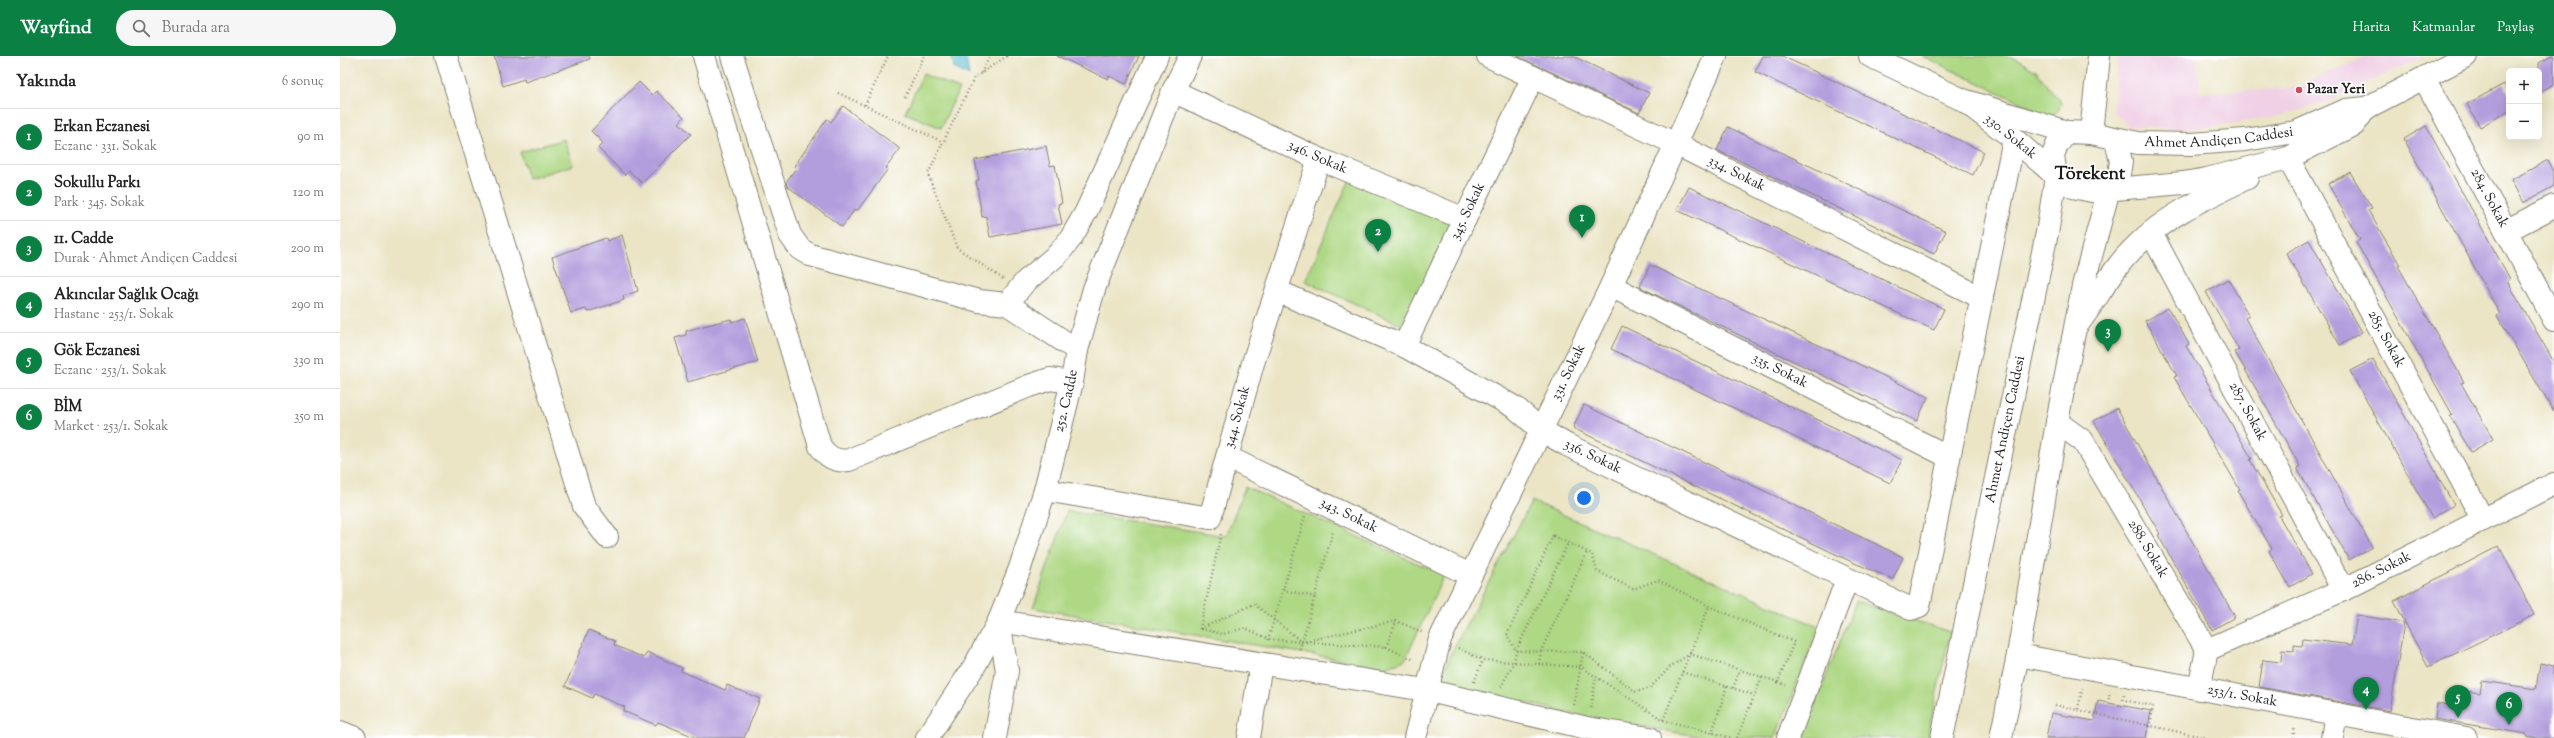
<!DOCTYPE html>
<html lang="tr">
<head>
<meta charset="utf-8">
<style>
	body { margin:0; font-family:"Sorts Mill Goudy",serif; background:#f6f6f6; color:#222 }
	.controls { position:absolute; right:12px; top:12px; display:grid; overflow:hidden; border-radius:6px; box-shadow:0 4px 16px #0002 }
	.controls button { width:36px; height:36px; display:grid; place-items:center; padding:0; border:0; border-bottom:1px solid #e0e0e0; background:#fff; color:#222; font:20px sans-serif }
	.you { position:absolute; left:1244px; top:442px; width:14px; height:14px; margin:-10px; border:3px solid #fff; border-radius:50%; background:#1a73e8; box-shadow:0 0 0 6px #1a73e833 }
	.badge { display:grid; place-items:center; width:26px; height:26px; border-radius:50%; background:#0b8043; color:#fff; font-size:13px; font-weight:700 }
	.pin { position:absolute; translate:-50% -33px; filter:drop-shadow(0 1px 2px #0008) }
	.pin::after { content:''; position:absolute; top:21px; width:14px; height:12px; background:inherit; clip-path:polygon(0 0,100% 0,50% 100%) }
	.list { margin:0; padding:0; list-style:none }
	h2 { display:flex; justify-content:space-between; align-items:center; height:52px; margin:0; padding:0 16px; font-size:17px }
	h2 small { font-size:13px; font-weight:400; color:#767676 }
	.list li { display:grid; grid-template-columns:26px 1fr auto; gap:12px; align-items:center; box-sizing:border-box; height:56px; padding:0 16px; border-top:1px solid #e0e0e0 }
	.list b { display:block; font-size:15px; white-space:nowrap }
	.list p { margin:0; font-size:13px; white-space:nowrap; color:#767676 }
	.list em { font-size:13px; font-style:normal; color:#767676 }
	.icon { flex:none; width:22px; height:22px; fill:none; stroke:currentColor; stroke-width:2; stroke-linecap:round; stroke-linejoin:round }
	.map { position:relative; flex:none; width:2214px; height:682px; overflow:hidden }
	header { display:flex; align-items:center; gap:24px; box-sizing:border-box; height:56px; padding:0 20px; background:#0b8043; color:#fff }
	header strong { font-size:19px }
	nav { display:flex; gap:22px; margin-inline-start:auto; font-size:14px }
	.search { width:280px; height:36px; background:#f6f6f6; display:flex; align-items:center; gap:10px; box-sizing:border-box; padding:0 14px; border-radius:22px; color:#767676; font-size:15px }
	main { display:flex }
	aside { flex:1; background:#fff }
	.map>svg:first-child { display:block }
	.built { fill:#f0d0e5 }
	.green { fill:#aed884; stroke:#657a50 }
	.water { fill:#4cb8c9; stroke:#346a72 }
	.building { fill:#b29ddd }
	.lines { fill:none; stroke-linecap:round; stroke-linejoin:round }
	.minor-casing { stroke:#848071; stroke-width:24 }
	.major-casing { stroke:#848071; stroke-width:24 }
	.highway-casing { stroke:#848071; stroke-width:24 }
	.path { stroke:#848071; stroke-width:2.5; stroke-dasharray:1 3; stroke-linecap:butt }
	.minor { stroke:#fff; stroke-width:22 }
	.major { stroke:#fff; stroke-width:22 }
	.highway { stroke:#fff; stroke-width:22 }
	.poi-dot { fill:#d1495b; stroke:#fff; stroke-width:1.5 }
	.labels { text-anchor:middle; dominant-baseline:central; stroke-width:3.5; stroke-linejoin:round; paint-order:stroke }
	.poi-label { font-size:14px; font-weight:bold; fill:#1c1c1c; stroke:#fff; text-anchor:start }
	.street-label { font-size:14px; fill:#1c1c1c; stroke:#fff }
	.district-label { font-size:18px; font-weight:bold; fill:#1c1c1c; stroke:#fff }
</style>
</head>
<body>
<header>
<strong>Wayfind</strong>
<div class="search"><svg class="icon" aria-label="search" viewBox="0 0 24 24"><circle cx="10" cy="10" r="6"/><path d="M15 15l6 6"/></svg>Burada ara</div>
<nav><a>Harita</a><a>Katmanlar</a><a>Paylaş</a></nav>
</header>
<main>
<aside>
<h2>Yakında<small>6 sonuç</small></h2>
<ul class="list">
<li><span class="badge">1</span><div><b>Erkan Eczanesi</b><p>Eczane · 331. Sokak</p></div><em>90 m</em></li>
<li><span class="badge">2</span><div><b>Sokullu Parkı</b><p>Park · 345. Sokak</p></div><em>120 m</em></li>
<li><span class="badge">3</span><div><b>11. Cadde</b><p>Durak · Ahmet Andiçen Caddesi</p></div><em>200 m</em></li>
<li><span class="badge">4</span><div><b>Akıncılar Sağlık Ocağı</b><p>Hastane · 253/1. Sokak</p></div><em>290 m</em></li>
<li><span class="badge">5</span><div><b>Gök Eczanesi</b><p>Eczane · 253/1. Sokak</p></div><em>330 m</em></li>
<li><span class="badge">6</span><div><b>BİM</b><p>Market · 253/1. Sokak</p></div><em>350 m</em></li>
</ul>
</aside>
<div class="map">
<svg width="2214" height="682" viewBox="0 0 2214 682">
	<rect width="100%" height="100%" fill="#fff"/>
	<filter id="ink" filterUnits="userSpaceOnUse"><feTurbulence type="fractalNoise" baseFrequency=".025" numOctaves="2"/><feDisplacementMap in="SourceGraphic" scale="8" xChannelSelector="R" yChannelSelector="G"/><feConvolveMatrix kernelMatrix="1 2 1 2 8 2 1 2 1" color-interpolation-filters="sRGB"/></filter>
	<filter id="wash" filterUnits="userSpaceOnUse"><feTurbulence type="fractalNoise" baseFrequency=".012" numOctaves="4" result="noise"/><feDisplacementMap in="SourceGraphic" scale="16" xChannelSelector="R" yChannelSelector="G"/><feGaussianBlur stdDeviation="0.9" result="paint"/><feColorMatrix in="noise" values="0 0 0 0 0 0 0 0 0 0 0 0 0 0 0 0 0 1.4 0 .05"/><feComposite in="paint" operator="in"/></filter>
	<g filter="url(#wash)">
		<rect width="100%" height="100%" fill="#ebe5c6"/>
		<polygon class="built" points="1778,0 1856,0 1861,37 1953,32 2027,0 2085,0 1988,45 1944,59 1862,72 1789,71 1773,55"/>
		<g class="green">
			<polygon points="1582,0 1671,0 1696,15 1722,48 1710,64 1688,50"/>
			<polygon points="583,18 619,33 601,72 565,57"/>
			<polygon points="224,83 233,109 188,123 180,96"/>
			<polygon points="1010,123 1112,168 1064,270 965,225"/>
			<polygon points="905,431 1104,519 1065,604 1045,611 693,552 727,455 886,480"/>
			<polygon points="1192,445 1479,571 1435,682 1368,682 1240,660 1100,625 1113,593"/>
			<polygon points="1516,545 1610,576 1587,682 1462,682"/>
		</g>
		<polygon class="water" points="611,0 626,0 629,20 614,12"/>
		<g id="blocks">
			<g class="building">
				<polygon points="154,0 249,0 250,3 185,26 184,23 163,30"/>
				<polygon points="717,0 799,0 786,28 769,20 768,23"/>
				<polygon points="1177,0 1233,0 1309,37 1299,57"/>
				<polygon points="1423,0 1442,0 1644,96 1633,119 1415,16"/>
				<polygon points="2212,0 2214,0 2214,28 2199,36 2199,7"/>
				<polygon points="299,26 312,39 316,35 344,61 339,67 351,78 302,127 289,115 285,119 258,92 263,87 251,75"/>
				<polygon points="2164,28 2169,37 2169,55 2140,71 2127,48"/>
				<polygon points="503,50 560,93 546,112 548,113 517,155 515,153 502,171 447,130 446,126 456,112 454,110 476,79 487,63 491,66"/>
				<polygon points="2086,70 2170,223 2167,225 2214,306 2214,356 2157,260 2160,258 2064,83"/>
				<polygon points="1388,71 1606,175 1594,198 1377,94"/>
				<polygon points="706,90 710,110 715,109 722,147 718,148 722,168 650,181 646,160 642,161 636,124 639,124 635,104"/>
				<polygon points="2208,104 2214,115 2214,130 2183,147 2171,124"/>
				<polygon points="2010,116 2032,152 2028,154 2060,209 2058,210 2124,326 2121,327 2153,383 2131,396 2110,360 2112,358 2016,186 2020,184 1988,128"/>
				<polygon points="1349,131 1604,253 1594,274 1337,154"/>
				<polygon points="282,179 298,235 283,240 284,244 247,256 246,253 231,257 212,201 266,182 267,185"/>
				<polygon points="1969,184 2022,276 2000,289 1946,197"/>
				<polygon points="1310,209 1588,341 1577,365 1300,231"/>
				<polygon points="1888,223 1909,260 1905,262 2032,491 2009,504 1957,412 1960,410 1895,296 1899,294 1866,236"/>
				<polygon points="1828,252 1849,288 1846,290 1912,403 1910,404 1942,459 1939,460 1972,518 1950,531 1929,495 1932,493 1898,435 1900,434 1834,321 1837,320 1805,265"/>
				<polygon points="405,262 418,306 348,326 335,282 346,279 346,275 367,269 391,263 392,266"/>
				<polygon points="1282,270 1562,404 1550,427 1271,293"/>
				<polygon points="2033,303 2114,449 2092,462 2010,315"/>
				<polygon points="1244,349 1563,501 1553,523 1512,506 1233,372"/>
				<polygon points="1777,352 1895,561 1872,574 1818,479 1820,478 1754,365"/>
				<polygon points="2159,490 2194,559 2088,611 2054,545"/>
				<polygon points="2017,559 2064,567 2050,655 1919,631 1923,604 1941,606 1942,594 1954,595 1954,589 1962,590 1963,583 2012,589"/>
				<polygon points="249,574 275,585 274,589 304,602 307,596 342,612 341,615 385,634 387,629 420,643 404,682 357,682 318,666 316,669 283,655 285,651 254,638 252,642 225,630"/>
				<polygon points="2200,607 2214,610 2214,682 2197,682 2187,680 2187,678 2095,663 2097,647 2110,649 2111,640 2125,641 2126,635 2140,637 2142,625 2196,633"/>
				<polygon points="1758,645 1811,655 1806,682 1706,682 1711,657 1754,665"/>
			</g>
		</g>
	</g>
	<g filter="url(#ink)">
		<use href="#blocks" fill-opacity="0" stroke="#848071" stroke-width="1"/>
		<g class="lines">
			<g class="minor-casing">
				<g id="minor">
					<polyline points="106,0 244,450 267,481"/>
					<path d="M364,0L480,390C487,401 496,406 509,404L689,330L710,323L732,326"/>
					<polyline points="392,0 450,179 460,193 470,199 639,245 667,248 737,294"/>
					<path id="s1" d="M1148,0L1336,88L1642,242"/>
					<polyline points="1530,0 1623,44"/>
					<path id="s2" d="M2084,22L2214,264"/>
					<path id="s3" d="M833,35L979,103L1125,163"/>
					<polyline points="1751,77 1759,0"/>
					<path id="s4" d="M1948,102L2143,464"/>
					<polyline points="1716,120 1674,83 1623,44 1727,76"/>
					<polyline points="2166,175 2214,150"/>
					<path id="s5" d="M1811,177L2003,534"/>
					<path id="s6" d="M1271,230L1609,401"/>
					<path id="s7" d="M937,235L1064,290L1176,352L1201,374L1227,389L1571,553L1579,550L1674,83"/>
					<polyline points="667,248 685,226 718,198 731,182 746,156 817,0"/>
					<path id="s8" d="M1064,290L1193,21"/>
					<path id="s9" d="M1717,366L1743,385L1867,594L1859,633"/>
					<path id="s10" d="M887,401L1130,519"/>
					<path id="s11" d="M705,434L870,462L913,307L979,103"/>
					<path id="s12" d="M1867,594L2003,534L2214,428"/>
					<path id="s13" d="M1678,599L2126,682"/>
					<polyline points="655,682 667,615 659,565 1085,634 1247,672 1310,682"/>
					<polyline points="909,682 921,608"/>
					<path id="s14" d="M1075,682L1100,583L1271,230L1376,0"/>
					<polyline points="1448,682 1507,523"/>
					<polyline points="1992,682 1996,658"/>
				</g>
			</g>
			<g class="major-casing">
				<g id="major">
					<polyline points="2026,52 2126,0"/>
					<path d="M1738,268C1758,242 1773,211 1797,189C1828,158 1868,141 1907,122"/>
					<path id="s15" d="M587,682L635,609L659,565L680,512L705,434L732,326L737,294L754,233L833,35L850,0"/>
					<path id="s16" d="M1602,682L1708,172L1716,120L1713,99L1717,89L1727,76L1751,77L1798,87L1851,88L1905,84L1956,76L2006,54L2026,52L2014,69L1948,102L1867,123L1843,127L1752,135L1733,131L1716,120"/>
					<polyline points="1661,682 1678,599 1717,366 1743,230 1769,133 1779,118 1781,106 1776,84"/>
				</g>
			</g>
			<g class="highway-casing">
				<polyline id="highway" points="0,676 15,682"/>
			</g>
			<g class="path">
				<polyline points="641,17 650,0"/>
				<polyline points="498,37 603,86"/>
				<polyline points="565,41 584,0"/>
				<polyline points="525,49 548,0"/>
				<polyline points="663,223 617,192 588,118 634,22 667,0"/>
				<polygon points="1213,480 1252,498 1257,515 1293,533 1318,524 1369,550 1454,586 1438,626 1350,598 1331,610 1310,632 1296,636 1243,596 1176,595 1167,579"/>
				<polyline points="943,534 975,541"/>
				<polyline points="860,573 914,548 962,586 1056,565 1082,576"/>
				<polyline points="860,573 881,478"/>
				<polyline points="861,573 883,578 905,572 929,583 961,586"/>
				<polyline points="928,584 965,460"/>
				<polyline points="966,586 1046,591 1074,604"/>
				<polyline points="1046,591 1056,566"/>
				<polyline points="1118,592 1143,604 1241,611 1323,664 1392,682"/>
				<polyline points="960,593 993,475"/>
				<polyline points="1199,608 1201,595 1247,496"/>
				<polyline points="1342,616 1414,639"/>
				<polyline points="1134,626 1143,604"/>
				<polyline points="1438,626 1446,629"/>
				<polyline points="1161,631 1174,606 1176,595 1228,487"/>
				<polyline points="1393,632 1400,614"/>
				<polyline points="1784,639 1783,644 1813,650 1810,671"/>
				<polyline points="1768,647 1770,635"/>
				<polyline points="1234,649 1243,596"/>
				<polyline points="1715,649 1867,682"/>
				<polyline points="1251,652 1256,621"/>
				<polyline points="1738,653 1743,630"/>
				<polyline points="1323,664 1369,550"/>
				<polyline points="1372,677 1387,630"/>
				<polyline points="1397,682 1422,621"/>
				<polyline points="1953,682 1955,671"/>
			</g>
			<use href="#minor" class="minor"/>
			<use href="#major" class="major"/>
			<use href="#highway" class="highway"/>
		</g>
	</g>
	<circle class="poi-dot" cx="1959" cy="34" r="4"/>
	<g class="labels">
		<g class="poi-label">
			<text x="1967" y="34">Pazar Yeri</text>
		</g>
		<g class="street-label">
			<text transform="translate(1670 81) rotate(39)">330. Sokak</text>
			<text stroke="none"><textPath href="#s16" startOffset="775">Ahmet Andiçen Caddesi</textPath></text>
			<text stroke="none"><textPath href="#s3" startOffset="159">346. Sokak</textPath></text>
			<text stroke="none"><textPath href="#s1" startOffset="275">334. Sokak</textPath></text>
			<text stroke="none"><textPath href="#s2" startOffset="137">284. Sokak</textPath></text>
			<text stroke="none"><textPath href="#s8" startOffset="149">345. Sokak</textPath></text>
			<text stroke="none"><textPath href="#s4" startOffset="206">285. Sokak</textPath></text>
			<text stroke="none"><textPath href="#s6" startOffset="189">335. Sokak</textPath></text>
			<text stroke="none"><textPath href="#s14" startOffset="398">331. Sokak</textPath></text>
			<text stroke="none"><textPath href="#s15" startOffset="368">252. Cadde</textPath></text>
			<text stroke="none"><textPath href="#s5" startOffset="203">287. Sokak</textPath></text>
			<text stroke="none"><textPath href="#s11" startOffset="272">344. Sokak</textPath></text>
			<text stroke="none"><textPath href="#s16" startOffset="315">Ahmet Andiçen Caddesi</textPath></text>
			<text stroke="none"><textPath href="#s7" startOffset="358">336. Sokak</textPath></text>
			<text stroke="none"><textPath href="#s10" startOffset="135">343. Sokak</textPath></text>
			<text stroke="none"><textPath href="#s9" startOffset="158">288. Sokak</textPath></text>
			<text stroke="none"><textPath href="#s12" startOffset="192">286. Sokak</textPath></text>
			<text stroke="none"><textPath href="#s13" startOffset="228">253/1. Sokak</textPath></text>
		</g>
		<g class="district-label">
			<text x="1750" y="119">Törekent</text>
		</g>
	</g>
</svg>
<div class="controls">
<button>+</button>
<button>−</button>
</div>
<div class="you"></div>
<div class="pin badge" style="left:1242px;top:182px">1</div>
<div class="pin badge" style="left:1038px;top:196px">2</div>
<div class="pin badge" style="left:1768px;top:296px">3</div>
<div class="pin badge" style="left:2026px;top:654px">4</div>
<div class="pin badge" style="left:2118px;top:662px">5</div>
<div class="pin badge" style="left:2169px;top:669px">6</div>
</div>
</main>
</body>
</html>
